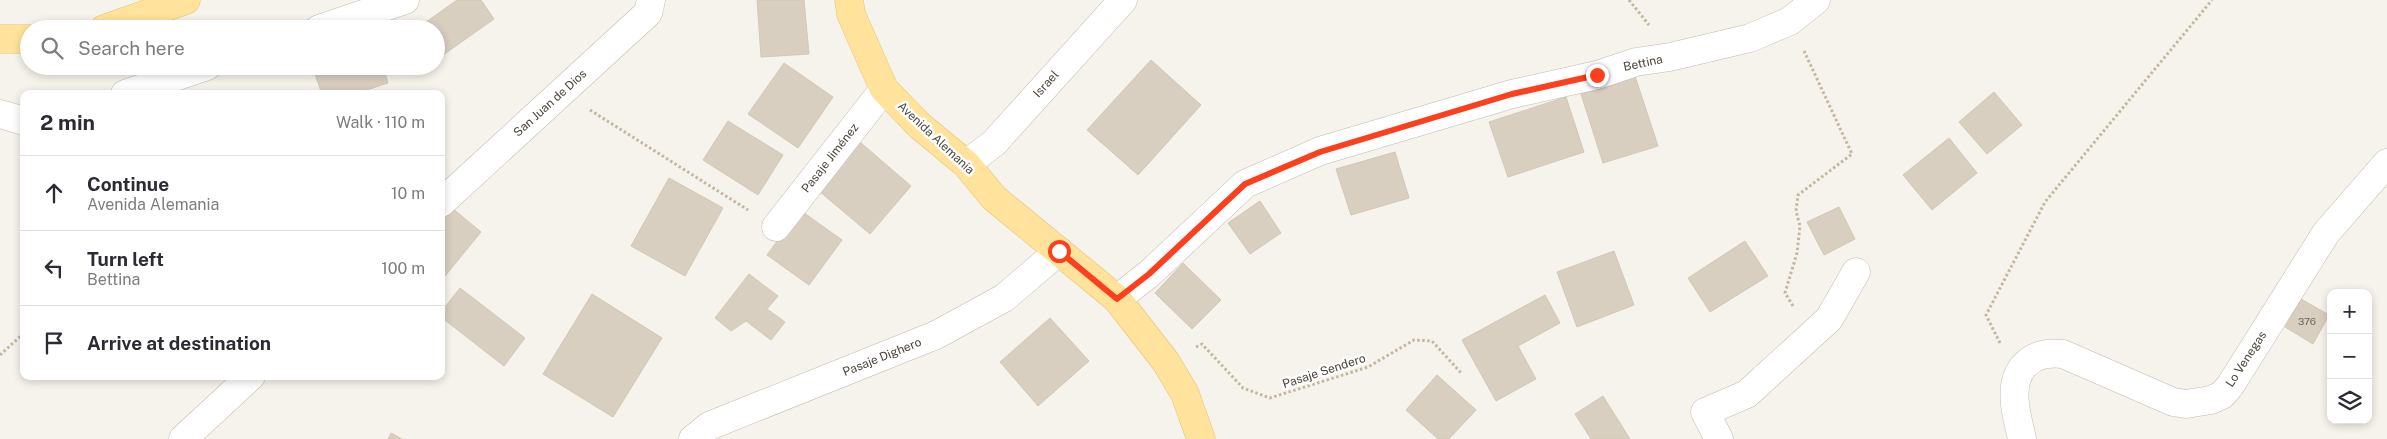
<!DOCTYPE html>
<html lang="en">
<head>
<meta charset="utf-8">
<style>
	body { margin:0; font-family:"Public Sans",sans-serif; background:#f2f2f3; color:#2b2b33 }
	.controls { position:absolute; right:15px; bottom:15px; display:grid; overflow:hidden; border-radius:10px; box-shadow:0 2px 8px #0003 }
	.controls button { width:45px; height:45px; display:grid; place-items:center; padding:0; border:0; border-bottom:1px solid #e1e1e2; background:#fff; color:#2b2b33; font:25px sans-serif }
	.stop { position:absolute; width:15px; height:15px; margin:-11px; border:4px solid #fc3f1d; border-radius:50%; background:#fff }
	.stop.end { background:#fc3f1d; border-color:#fff; box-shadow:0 1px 5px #0008 }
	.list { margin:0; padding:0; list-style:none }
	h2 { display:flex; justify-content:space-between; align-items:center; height:65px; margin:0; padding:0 20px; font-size:21px }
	h2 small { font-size:16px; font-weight:400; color:#7c7c81 }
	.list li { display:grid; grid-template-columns:32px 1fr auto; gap:15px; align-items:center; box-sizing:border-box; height:75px; padding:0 20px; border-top:1px solid #e1e1e2 }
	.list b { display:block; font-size:19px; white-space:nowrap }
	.list p { margin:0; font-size:16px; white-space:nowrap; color:#7c7c81 }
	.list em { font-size:16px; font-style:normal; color:#7c7c81 }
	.icon { flex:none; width:28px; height:28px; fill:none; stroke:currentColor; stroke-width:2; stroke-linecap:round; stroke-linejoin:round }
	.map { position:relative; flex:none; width:2387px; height:439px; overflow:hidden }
	.search { position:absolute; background:#fff; box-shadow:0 2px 8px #0003; left:20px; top:20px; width:425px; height:55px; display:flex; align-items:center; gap:12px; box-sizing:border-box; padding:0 18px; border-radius:28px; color:#7c7c81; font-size:19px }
	.panel { position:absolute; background:#fff; box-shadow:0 2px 8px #0003; left:20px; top:90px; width:425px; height:290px; border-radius:10px }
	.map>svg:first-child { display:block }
	.building { fill:#d8cfc1; stroke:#d3c7b4 }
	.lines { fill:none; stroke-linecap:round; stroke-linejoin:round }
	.minor-casing { stroke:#c2bbae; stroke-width:29 }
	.major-casing { stroke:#e6c16a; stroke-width:29 }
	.path { stroke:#c4b79f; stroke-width:3; stroke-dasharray:2.5 2.5; stroke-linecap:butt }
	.minor { stroke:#fff; stroke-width:28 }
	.major { stroke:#ffe39c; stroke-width:28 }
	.route { stroke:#fc3f1d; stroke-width:6 }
	.labels { text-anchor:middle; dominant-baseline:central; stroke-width:5; stroke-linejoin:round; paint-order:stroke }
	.number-label { font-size:10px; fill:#6e675b }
	.street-label { font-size:12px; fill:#4b4439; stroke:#fff }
</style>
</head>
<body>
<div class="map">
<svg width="2387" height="439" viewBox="0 0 2387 439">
	<rect width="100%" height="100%" fill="#f6f3ec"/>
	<g class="building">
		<polygon points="457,0 481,0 494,19 443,55 436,45 436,29 425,29 422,25"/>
		<polygon points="757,0 804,0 809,54 761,57"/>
		<polygon points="1151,60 1201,105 1138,175 1087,130"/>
		<polygon points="784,63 833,97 798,148 748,114"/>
		<polygon points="312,66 383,66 388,83 354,94 322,94"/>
		<polygon points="1635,76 1658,146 1603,163 1581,94"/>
		<polygon points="1994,92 2022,125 1987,154 1959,122"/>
		<polygon points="1566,97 1584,152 1508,177 1489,122"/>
		<polygon points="728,121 783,155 758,195 703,160"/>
		<polygon points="1949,138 1977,173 1932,210 1903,175"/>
		<polygon points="861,143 911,186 870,234 819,191"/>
		<polygon points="1395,152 1409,198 1351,215 1336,169"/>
		<polygon points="669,178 723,208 685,276 631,246"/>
		<polygon points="1260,201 1281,233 1250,254 1228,223"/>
		<polygon points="1839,207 1855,239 1824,255 1807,222"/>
		<polygon points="452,208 481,232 441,281 441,222"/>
		<polygon points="800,210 842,240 809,285 767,255"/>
		<polygon points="1745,241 1768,276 1710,312 1688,278"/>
		<polygon points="1614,251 1634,305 1577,327 1557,272"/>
		<polygon points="1183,263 1221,300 1192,329 1155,293"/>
		<polygon points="749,274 778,296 767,309 785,322 771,340 746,321 731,331 715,318"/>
		<polygon points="460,288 525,338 504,366 441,317 441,312"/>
		<polygon points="592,294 662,338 613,417 543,374"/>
		<polygon points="1545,295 1560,323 1518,346 1536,379 1496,401 1462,340"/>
		<polygon points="2301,299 2329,315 2313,344 2285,327"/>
		<polygon points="1050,318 1089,361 1038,406 1000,362"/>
		<polygon points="1437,375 1476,410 1449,439 1438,439 1406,410"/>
		<polygon points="1603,396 1630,439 1591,439 1575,414"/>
		<polygon points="391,433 402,439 388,439"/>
	</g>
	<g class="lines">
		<g class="minor-casing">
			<g id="minor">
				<polyline points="319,29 405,0"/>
				<polyline points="125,94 207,66"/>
				<polyline points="0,114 24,121"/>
				<polyline points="966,164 994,143 1123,0"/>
				<polyline points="441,203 648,13 651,0"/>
				<polyline points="776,227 884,89"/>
				<polyline points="1117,299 1149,274 1245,184 1320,151 1512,94 1597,75 1636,62 1670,57 1750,38 1790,21 1816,0"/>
				<polyline points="183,439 251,376"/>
				<polyline points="693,439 709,426 936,335 1004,298 1059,251"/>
				<polyline points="1719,439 1705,412 1747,394 1829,319 1856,272"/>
				<path d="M2022,439C2020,428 2016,416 2015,404C2011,370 2030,350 2063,354L2173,402L2186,404L2211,400L2222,395L2230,386L2326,233L2387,163"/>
			</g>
		</g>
		<g class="major-casing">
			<g id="major">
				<polyline points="849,0 851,14 884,89 920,126 966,164 994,198 1117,299 1166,362 1185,394 1201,439"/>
				<polyline points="104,29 186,0"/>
				<polyline points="0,39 29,39"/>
			</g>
		</g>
		<g class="path">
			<polyline points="1629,0 1649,25"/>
			<polyline points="590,110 748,210"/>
			<polyline points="1793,306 1785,293 1797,253 1800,226 1796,211 1798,195 1852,154 1804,51"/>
			<polyline points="2000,343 1986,315 2045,202 2212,0"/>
			<polyline points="1196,347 1202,344 1243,388 1270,398 1368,367 1414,340 1432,341 1462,374"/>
			<polyline points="0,355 24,333"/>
		</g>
		<use href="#minor" class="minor"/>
		<use href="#major" class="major"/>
	</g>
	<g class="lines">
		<polyline class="route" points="1059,251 1117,299 1149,274 1245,184 1320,152 1512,94 1597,75"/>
	</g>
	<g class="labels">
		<g class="number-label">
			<text x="2307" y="321">376</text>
		</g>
		<g class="street-label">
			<text transform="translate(1643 63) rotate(-12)">Bettina</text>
			<text transform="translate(1046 84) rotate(-48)">Israel</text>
			<text transform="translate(550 103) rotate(-42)">San Juan de Dios</text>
			<text transform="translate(936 138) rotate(43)">Avenida Alemania</text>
			<text transform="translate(830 158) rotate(-52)">Pasaje Jiménez</text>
			<text transform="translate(882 357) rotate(-22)">Pasaje Dighero</text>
			<text transform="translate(2246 359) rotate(-57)">Lo Venegas</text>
			<text transform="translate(1324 371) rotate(-18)">Pasaje Sendero</text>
		</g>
	</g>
</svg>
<div class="controls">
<button>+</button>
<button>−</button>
<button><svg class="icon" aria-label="layers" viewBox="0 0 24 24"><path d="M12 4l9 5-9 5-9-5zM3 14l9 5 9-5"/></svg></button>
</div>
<div class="stop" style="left:1059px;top:251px"></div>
<div class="stop end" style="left:1597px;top:75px"></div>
<div class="search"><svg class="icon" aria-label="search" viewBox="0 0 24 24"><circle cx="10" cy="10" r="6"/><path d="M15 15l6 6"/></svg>Search here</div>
<section class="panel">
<h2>2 min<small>Walk · 110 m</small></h2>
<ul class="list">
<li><svg class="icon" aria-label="ahead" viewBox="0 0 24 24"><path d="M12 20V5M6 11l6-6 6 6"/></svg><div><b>Continue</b><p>Avenida Alemania</p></div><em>10 m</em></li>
<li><svg class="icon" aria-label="left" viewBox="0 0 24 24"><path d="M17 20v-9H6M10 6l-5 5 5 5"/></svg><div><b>Turn left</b><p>Bettina</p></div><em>100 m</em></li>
<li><svg class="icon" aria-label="arrive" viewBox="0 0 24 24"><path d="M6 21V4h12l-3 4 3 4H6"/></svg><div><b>Arrive at destination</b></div></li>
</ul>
</section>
</div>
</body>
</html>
